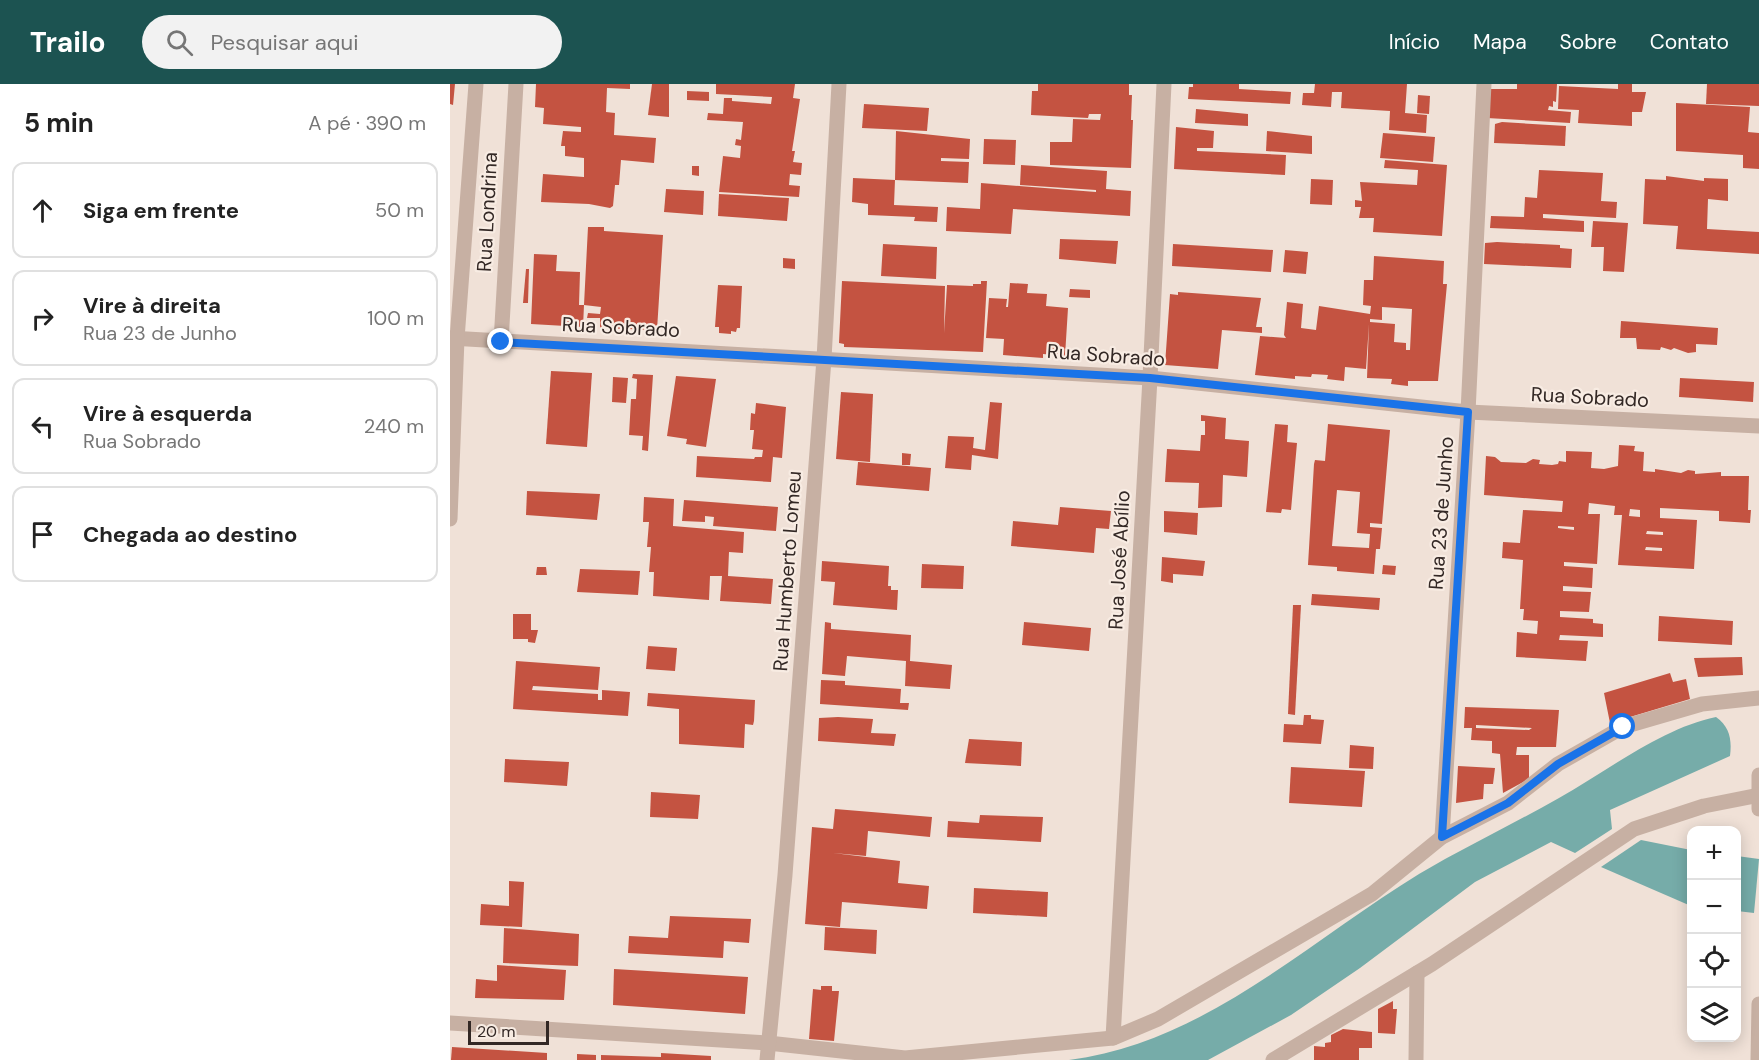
<!DOCTYPE html>
<html lang="pt">
<head>
<meta charset="utf-8">
<style>
	body { margin:0; font-family:"DM Sans",sans-serif; background:#f2f2f2; color:#222 }
	.controls { position:absolute; right:18px; bottom:18px; display:grid; overflow:hidden; border-radius:12px; box-shadow:0 3px 15px #0003 }
	.controls button { width:54px; height:54px; display:grid; place-items:center; padding:0; border:0; border-bottom:2px solid #e0e0e0; background:#fff; color:#222; font:30px sans-serif }
	.scale { position:absolute; left:18px; bottom:15px; width:81px; box-sizing:border-box; padding-left:6px; border:3px solid #332825; border-top:0; font-size:16px; line-height:21px; white-space:nowrap; color:#332825; -webkit-text-stroke:4px #f8ece3; paint-order:stroke }
	.stop { position:absolute; width:18px; height:18px; margin:-14px; border:4px solid #1a73e8; border-radius:50%; background:#fff }
	.stop.end { background:#1a73e8; border-color:#fff; box-shadow:0 2px 6px #0008 }
	.list { margin:0; padding:0; list-style:none }
	h2 { display:flex; justify-content:space-between; align-items:center; height:78px; margin:0; padding:0 24px; font-size:26px }
	h2 small { font-size:20px; font-weight:400; color:#767676 }
	.list li { display:grid; grid-template-columns:39px 1fr auto; gap:18px; align-items:center; box-sizing:border-box; height:96px; margin:0 12px 12px; padding:0 12px; border:2px solid #e0e0e0; border-radius:12px }
	.list b { display:block; font-size:22px; white-space:nowrap }
	.list p { margin:0; font-size:20px; white-space:nowrap; color:#767676 }
	.list em { font-size:20px; font-style:normal; color:#767676 }
	.icon { flex:none; width:33px; height:33px; fill:none; stroke:currentColor; stroke-width:2; stroke-linecap:round; stroke-linejoin:round }
	.map { position:relative; flex:none; width:1309px; height:976px; overflow:hidden }
	header { display:flex; align-items:center; gap:36px; box-sizing:border-box; height:84px; padding:0 30px; background:#1c5351; color:#fff }
	header strong { font-size:28px }
	nav { display:flex; gap:33px; margin-inline-start:auto; font-size:21px }
	.search { width:420px; height:54px; background:#f2f2f2; display:flex; align-items:center; gap:15px; box-sizing:border-box; padding:0 21px; border-radius:33px; color:#767676; font-size:22px }
	main { display:flex }
	aside { flex:1; background:#fff }
	.map>svg:first-child { display:block }
	.water { fill:#76aca9 }
	.building { fill:#c45341; fill-rule:evenodd }
	.lines { fill:none; stroke-linecap:round; stroke-linejoin:round }
	.street { stroke:#c7b0a3; stroke-width:15 }
	.route { stroke:#1a73e8; stroke-width:8 }
	.labels { text-anchor:middle; dominant-baseline:central; stroke-width:4.5; stroke-linejoin:round; paint-order:stroke }
	.street-label { font-size:20px; fill:#332825; stroke:#f8ece3 }
</style>
</head>
<body>
<header>
<strong>Trailo</strong>
<div class="search"><svg class="icon" aria-label="search" viewBox="0 0 24 24"><circle cx="10" cy="10" r="6"/><path d="M15 15l6 6"/></svg>Pesquisar aqui</div>
<nav><a>Início</a><a>Mapa</a><a>Sobre</a><a>Contato</a></nav>
</header>
<main>
<aside>
<h2>5 min<small>A pé · 390 m</small></h2>
<ul class="list">
<li><svg class="icon" aria-label="ahead" viewBox="0 0 24 24"><path d="M12 20V5M6 11l6-6 6 6"/></svg><div><b>Siga em frente</b></div><em>50 m</em></li>
<li><svg class="icon" aria-label="right" viewBox="0 0 24 24"><path d="M7 20v-9h11M14 6l5 5-5 5"/></svg><div><b>Vire à direita</b><p>Rua 23 de Junho</p></div><em>100 m</em></li>
<li><svg class="icon" aria-label="left" viewBox="0 0 24 24"><path d="M17 20v-9H6M10 6l-5 5 5 5"/></svg><div><b>Vire à esquerda</b><p>Rua Sobrado</p></div><em>240 m</em></li>
<li><svg class="icon" aria-label="arrive" viewBox="0 0 24 24"><path d="M6 21V4h12l-3 4 3 4H6"/></svg><div><b>Chegada ao destino</b></div></li>
</ul>
</aside>
<div class="map">
<svg width="1309" height="976" viewBox="0 0 1309 976">
	<rect width="100%" height="100%" fill="#f0e1d7"/>
	<g class="water">
		<path d="M1266,633C1280,643 1282,656 1280,672L1160,726L1162,745L1125,769L1101,758L1025,798L910,884L841,931L758,976H619C756,958 856,859 969,790C1015,763 1063,740 1109,714C1157,687 1212,644 1266,633Z"/>
		<polygon points="1191,756 1241,766 1241,822 1151,783"/>
		<polygon points="1287,772 1309,775 1304,829 1287,827"/>
	</g>
	<g class="building">
		<polygon points="0,0 5,0 3,21 0,20"/>
		<polygon points="86,0 180,0 180,5 157,4 156,28 165,29 164,51 206,54 204,79 171,76 169,101 165,101 163,122 160,124 139,120 91,118 93,90 134,93 134,74 115,72 115,62 111,62 113,47 131,48 131,43 93,40 94,24 85,23"/>
		<polygon points="202,0 219,0 219,33 198,31"/>
		<polygon points="266,0 345,0 343,14 350,15 342,67 345,67 343,78 352,79 351,91 340,90 339,101 350,102 349,113 269,108 273,72 290,74 291,62 285,61 286,55 291,56 293,38 257,36 258,29 273,30 274,14 282,14 282,17 321,20 322,13 266,10"/>
		<polygon points="588,0 679,0 679,11 682,11 681,36 683,36 681,84 600,81 600,58 622,58 623,35 650,36 651,30 639,30 638,34 581,31 582,7 588,7"/>
		<polygon points="743,0 789,0 789,5 841,8 840,20 738,15 739,3 743,3"/>
		<polygon points="865,0 957,0 955,29 977,31 976,49 939,46 940,27 891,24 892,8 882,8 881,23 852,21 853,9 864,9"/>
		<polygon points="1067,0 1107,0 1106,18 1103,17 1103,23 1099,22 1098,26 1121,28 1120,39 1037,34 1041,5 1067,5"/>
		<polygon points="1168,0 1182,0 1182,8 1196,8 1192,28 1182,28 1182,42 1128,39 1129,26 1108,25 1109,2 1168,5"/>
		<polygon points="1257,0 1309,0 1309,22 1256,20"/>
		<polygon points="237,7 259,8 259,17 237,16"/>
		<polygon points="968,11 980,12 979,30 967,29"/>
		<polygon points="1226,19 1300,23 1298,48 1309,49 1309,85 1293,84 1293,71 1226,67"/>
		<polygon points="414,20 479,24 477,47 412,44"/>
		<polygon points="746,25 798,30 798,42 745,39"/>
		<polygon points="1052,38 1116,42 1115,62 1044,59 1045,40"/>
		<polygon points="726,43 764,47 763,64 747,64 747,67 836,71 835,91 724,85"/>
		<polygon points="446,47 520,55 519,75 491,74 491,77 519,78 518,99 445,96"/>
		<polygon points="817,47 862,52 862,70 816,67"/>
		<polygon points="933,49 985,53 983,78 930,74"/>
		<polygon points="534,55 566,56 565,81 533,80"/>
		<polygon points="935,76 997,81 992,152 923,148 924,134 909,134 911,123 905,123 905,116 912,117 910,98 967,101 968,86 934,84"/>
		<polygon points="571,81 657,87 656,105 681,107 680,132 563,125 561,150 496,147 497,123 530,125 531,99 646,108 646,106 570,101"/>
		<polygon points="242,82 249,82 249,92 242,91"/>
		<polygon points="1089,86 1153,89 1151,117 1167,118 1166,134 1093,130 1093,134 1134,137 1134,148 1040,144 1041,132 1074,133 1075,113 1087,114"/>
		<polygon points="1216,92 1254,97 1254,94 1278,95 1278,117 1258,115 1257,145 1309,148 1309,170 1226,165 1228,142 1193,140 1195,95 1216,96"/>
		<polygon points="403,94 445,96 444,121 488,123 487,138 464,137 465,133 418,131 418,120 402,118"/>
		<polygon points="861,95 883,96 882,121 860,120"/>
		<polygon points="216,105 254,107 253,131 214,128"/>
		<polygon points="269,110 339,114 337,137 268,132"/>
		<polygon points="1143,137 1178,139 1174,188 1153,187 1154,163 1141,163"/>
		<polygon points="138,143 154,143 154,147 213,151 207,246 150,244 150,234 137,234 138,229 150,230 151,223 134,221"/>
		<polygon points="610,155 668,157 666,180 609,175"/>
		<polygon points="1047,158 1110,161 1110,164 1122,165 1121,184 1034,180 1035,159"/>
		<polygon points="433,160 487,163 486,195 431,192"/>
		<polygon points="723,160 823,166 821,188 722,182"/>
		<polygon points="835,166 858,168 856,190 833,188"/>
		<polygon points="84,170 107,171 106,187 130,188 129,221 134,221 133,243 81,240"/>
		<path d="M924,172L994,177L993,200H997L988,297H958V302L941,300L942,295L917,294L919,240L916,285L895,283L894,297L877,295L878,291L862,290L861,293L845,292V295L805,291L810,252L836,254L834,251L837,218L853,220L851,244L866,246L869,222L920,230L921,222L913,221L914,196H923ZM932,223L962,225L960,266H956V259L944,258L945,240L920,238V235L932,236Z"/>
		<polygon points="333,174 345,175 345,185 333,184"/>
		<polygon points="76,185 79,185 78,219 73,219"/>
		<polygon points="392,197 495,202 494,249 497,201 523,202 523,200 531,200 531,197 537,197 533,268 394,263 394,260 389,259"/>
		<polygon points="560,199 578,200 577,209 597,210 596,222 618,224 615,272 593,270 593,274 553,271 554,255 536,254 539,214 557,215 556,223 558,223"/>
		<polygon points="268,201 292,202 290,244 287,244 286,248 281,247 281,250 269,249 269,243 265,243"/>
		<polygon points="620,205 640,206 640,214 619,213"/>
		<polygon points="728,208 811,214 806,243 812,243 812,249 772,246 768,285 715,281 720,210 728,211"/>
		<polygon points="1171,237 1268,244 1267,261 1246,260 1246,268 1238,269 1224,264 1221,266 1211,263 1210,266 1187,265 1186,254 1170,254"/>
		<polygon points="101,287 142,289 137,363 96,360"/>
		<polygon points="183,290 203,291 198,367 192,366 193,352 179,351 181,315 186,315 187,295 182,294"/>
		<polygon points="226,292 266,295 256,363 236,360 237,355 217,352"/>
		<polygon points="163,293 178,294 176,319 162,318"/>
		<polygon points="1230,294 1304,298 1303,318 1229,313"/>
		<polygon points="391,308 423,310 420,378 386,375"/>
		<polygon points="540,318 552,319 548,375 522,371 521,386 495,384 498,352 524,353 523,364 535,366"/>
		<polygon points="306,319 336,323 332,374 323,373 321,398 246,393 247,372 304,375 305,373 312,373 313,366 302,365 304,346 300,346 301,329 305,330"/>
		<polygon points="751,331 776,334 775,355 799,357 797,393 773,391 772,423 748,424 749,399 715,398 717,365 750,367 751,351 755,351 755,337 751,337"/>
		<polygon points="825,340 838,341 837,358 847,359 841,426 832,425 831,429 816,428"/>
		<path d="M878,340L940,346L932,440L920,439V443L932,444L930,465H926L924,490L887,487V483L858,481L864,380L865,376L875,377ZM887,406L910,408L907,449L920,450L919,464L882,462Z"/>
		<path d="M1169,361L1185,362L1184,367L1194,368L1193,387L1205,388V385L1231,389L1238,386L1245,387V390L1271,388V392H1299L1298,426H1301L1300,439L1269,437V427L1210,424V434L1247,436L1244,485L1168,481L1172,431H1164L1165,422L1139,419L1138,430H1150L1147,480L1114,478V482L1143,484L1142,504L1113,502V507L1141,508L1139,528L1110,527V533L1143,535V539L1153,540V553L1110,551L1109,556L1138,557L1136,577L1066,573L1067,548L1087,550L1088,537L1073,536L1074,525H1070L1073,476L1052,474L1053,458L1070,459L1073,426L1112,428L1113,417L1034,411L1036,372L1045,373L1051,378L1076,379L1083,375L1090,376L1089,380L1102,381L1108,380L1109,377L1116,378V367L1142,368L1141,384L1154,385L1168,382ZM1180,425L1190,426V433L1179,432ZM1108,442L1124,443V446L1108,444ZM1197,447L1213,448V451L1196,450ZM1196,463L1212,464V467L1195,466Z"/>
		<polygon points="452,369 461,370 460,381 452,381"/>
		<polygon points="408,378 481,384 479,407 406,401"/>
		<polygon points="77,407 150,410 147,436 76,431"/>
		<polygon points="194,413 224,415 223,442 294,448 293,469 279,468 278,492 323,495 321,520 270,517 272,492 260,492 259,516 203,512 204,488 199,488 201,463 197,463 199,438 193,438"/>
		<polygon points="234,416 328,423 326,447 263,442 264,433 255,432 255,438 232,437"/>
		<polygon points="610,423 661,427 659,445 646,444 644,469 561,462 563,437 608,441"/>
		<polygon points="714,427 748,429 747,451 714,448"/>
		<polygon points="712,473 755,477 753,492 723,490 723,499 711,497"/>
		<polygon points="372,477 439,482 438,502 441,502 441,506 448,506 447,526 383,521 385,498 371,497"/>
		<polygon points="472,480 514,482 513,505 471,504"/>
		<polygon points="933,481 946,482 945,491 932,490"/>
		<polygon points="87,483 96,483 97,491 86,491"/>
		<polygon points="130,485 190,487 188,511 127,508"/>
		<polygon points="862,510 930,514 929,526 861,521"/>
		<polygon points="843,521 851,521 845,631 838,630"/>
		<polygon points="63,530 81,530 81,546 88,546 85,559 78,558 78,555 63,555"/>
		<polygon points="1209,532 1283,537 1282,561 1208,557"/>
		<polygon points="375,538 381,539 381,545 461,551 460,577 502,581 500,605 455,602 456,577 397,572 395,592 372,590"/>
		<polygon points="574,538 641,544 639,567 572,561"/>
		<polygon points="198,562 227,564 225,587 196,585"/>
		<polygon points="1292,573 1293,591 1248,593 1244,574"/>
		<polygon points="66,577 150,583 148,606 83,602 82,606 148,610 148,616 152,616 152,606 180,608 178,632 63,625"/>
		<polygon points="1220,589 1223,598 1236,595 1240,615 1160,639 1154,609"/>
		<polygon points="371,596 395,597 395,601 451,605 450,619 459,619 458,626 370,620"/>
		<polygon points="198,609 305,616 304,637 303,641 295,640 294,664 229,660 229,625 197,622"/>
		<path d="M1015,623L1109,626L1106,663H1067L1066,671H1079V695L1053,709L1050,670L1042,669V657L1021,656L1022,644H1014ZM1026,641L1082,644L1079,646L1026,644Z"/>
		<polygon points="854,631 861,631 861,635 874,636 871,660 833,658 834,640 853,641"/>
		<polygon points="388,633 423,635 421,649 446,650 444,662 368,657 369,634"/>
		<polygon points="519,655 572,658 571,682 515,679"/>
		<polygon points="900,661 924,663 923,685 899,684"/>
		<polygon points="55,675 119,678 117,702 54,698"/>
		<polygon points="1008,682 1045,684 1043,700 1034,700 1033,715 1006,719"/>
		<polygon points="841,683 915,687 912,723 839,719"/>
		<polygon points="201,708 250,711 248,735 200,733"/>
		<polygon points="385,725 482,733 480,753 418,747 416,772 383,769 450,777 448,799 479,802 477,825 392,818 390,843 355,840 362,743 383,745"/>
		<polygon points="530,731 593,733 591,758 497,753 498,737 529,739"/>
		<polygon points="59,797 74,798 72,843 30,841 31,820 59,822"/>
		<polygon points="524,804 598,808 597,833 523,829"/>
		<polygon points="220,832 301,835 299,859 274,857 273,874 178,869 179,852 218,854"/>
		<polygon points="375,843 427,846 426,870 374,866"/>
		<polygon points="54,844 129,850 128,882 53,879"/>
		<polygon points="47,881 116,886 114,916 25,914 26,895 47,897"/>
		<polygon points="164,885 298,893 295,930 163,921"/>
		<polygon points="371,902 382,902 382,907 389,907 384,957 359,955 363,905 371,906"/>
		<polygon points="943,917 943,925 947,925 945,950 928,949 928,925"/>
		<polygon points="893,945 922,948 922,964 909,964 909,976 864,976 864,962 875,963 875,959 881,958 881,951"/>
		<polygon points="2,963 97,969 97,976 1,976"/>
		<polygon points="211,969 261,972 261,976 151,976 151,971 211,973"/>
		<polygon points="127,970 146,971 146,976 127,976"/>
	</g>
	<g class="lines">
		<g class="street">
			<polyline points="0,254 700,294 1018,328 1309,342"/>
			<polyline points="51,258 66,0"/>
			<polyline points="0,435 7,255 26,0"/>
			<polyline points="1309,691 1309,725"/>
			<polyline points="992,753 1018,328 1034,0"/>
			<polyline points="0,939 318,959 455,974 663,954 708,935 922,810 992,753 1058,719 1108,680 1173,643 1252,620 1309,614"/>
			<polyline points="663,954 700,294 714,0"/>
			<polyline points="317,976 335,791 374,275 389,0"/>
			<polyline points="823,976 982,880 1184,745 1254,722 1309,711"/>
			<polyline points="966,976 967,889"/>
			<polyline points="1308,976 1309,920"/>
		</g>
	</g>
	<g class="lines">
		<polyline class="route" points="51,258 700,294 1018,328 992,753 1058,719 1108,680 1173,643"/>
	</g>
	<g class="labels">
		<g class="street-label">
			<text transform="translate(37 128) rotate(-87)">Rua Londrina</text>
			<text transform="translate(171 243) rotate(3)">Rua Sobrado</text>
			<text transform="translate(656 271) rotate(4)">Rua Sobrado</text>
			<text transform="translate(1140 313) rotate(3)">Rua Sobrado</text>
			<text transform="translate(991 429) rotate(-86)">Rua 23 de Junho</text>
			<text transform="translate(669 476) rotate(-87)">Rua José Abílio</text>
			<text transform="translate(337 487) rotate(-86)">Rua Humberto Lomeu</text>
		</g>
	</g>
</svg>
<div class="controls">
<button>+</button>
<button>−</button>
<button><svg class="icon" aria-label="locate" viewBox="0 0 24 24"><circle cx="12" cy="12" r="6"/><path d="M12 2v4M12 18v4M2 12h4M18 12h4"/></svg></button>
<button><svg class="icon" aria-label="layers" viewBox="0 0 24 24"><path d="M12 4l9 5-9 5-9-5zM3 14l9 5 9-5"/></svg></button>
</div>
<div class="scale">20 m</div>
<div class="stop" style="left:1173px;top:643px"></div>
<div class="stop end" style="left:51px;top:258px"></div>
</div>
</main>
</body>
</html>
